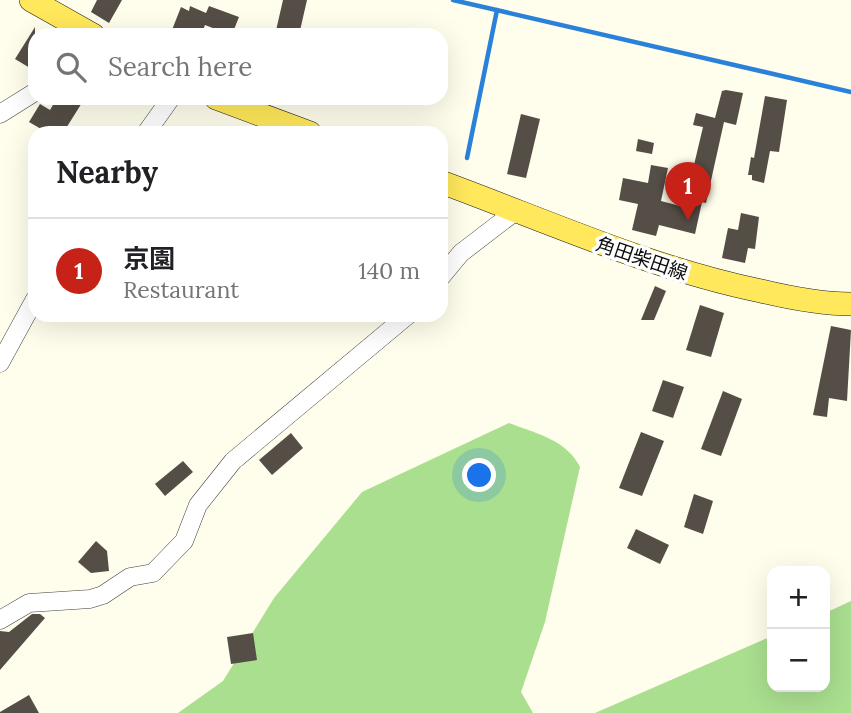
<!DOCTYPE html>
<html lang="en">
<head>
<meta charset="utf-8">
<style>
	body { margin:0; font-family:Lora,"Noto Sans JP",serif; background:#f2f2f2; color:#202124 }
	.controls { position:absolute; right:21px; bottom:21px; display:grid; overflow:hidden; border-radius:14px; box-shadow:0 7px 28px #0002 }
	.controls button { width:63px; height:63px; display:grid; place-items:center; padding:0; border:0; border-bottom:2px solid #e0e0e0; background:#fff; color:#202124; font:35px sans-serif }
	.you { position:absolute; left:480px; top:476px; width:24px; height:24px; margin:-18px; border:5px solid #fff; border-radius:50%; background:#1a73e8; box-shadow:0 0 0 10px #1a73e833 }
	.badge { display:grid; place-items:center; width:46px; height:46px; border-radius:50%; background:#c72218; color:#fff; font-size:23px; font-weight:700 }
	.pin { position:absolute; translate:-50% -58px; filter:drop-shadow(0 2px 4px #0008) }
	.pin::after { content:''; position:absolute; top:37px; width:24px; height:21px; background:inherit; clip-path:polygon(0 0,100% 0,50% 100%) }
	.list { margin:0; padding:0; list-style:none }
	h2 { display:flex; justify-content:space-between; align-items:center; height:91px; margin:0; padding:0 28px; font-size:30px }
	h2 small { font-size:23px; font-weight:400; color:#757577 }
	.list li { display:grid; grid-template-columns:46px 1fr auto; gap:21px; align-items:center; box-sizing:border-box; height:105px; padding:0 28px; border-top:2px solid #e0e0e0 }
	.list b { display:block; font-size:26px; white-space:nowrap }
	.list p { margin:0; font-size:23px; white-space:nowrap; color:#757577 }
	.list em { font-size:23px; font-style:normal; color:#757577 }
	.icon { flex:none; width:38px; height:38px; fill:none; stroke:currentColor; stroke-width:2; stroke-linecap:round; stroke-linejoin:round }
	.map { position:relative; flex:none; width:851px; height:713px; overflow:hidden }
	.search { position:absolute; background:#fff; box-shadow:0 7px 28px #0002; left:28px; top:28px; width:420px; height:77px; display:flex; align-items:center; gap:18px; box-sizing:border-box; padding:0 24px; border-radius:21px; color:#757577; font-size:26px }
	.panel { position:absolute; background:#fff; box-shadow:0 7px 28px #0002; left:28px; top:126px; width:420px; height:196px; border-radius:21px }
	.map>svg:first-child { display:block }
	.forest { fill:#aadf8f }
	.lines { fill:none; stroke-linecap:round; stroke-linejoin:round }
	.stream { stroke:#2a81d9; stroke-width:4.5 }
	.building { fill:#554e47 }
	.minor-casing { stroke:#3f3f3f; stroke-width:19 }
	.major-casing { stroke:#1d1d1d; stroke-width:24 }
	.minor { stroke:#fff; stroke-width:18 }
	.major { stroke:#ffe85b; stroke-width:23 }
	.labels { text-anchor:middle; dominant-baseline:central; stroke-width:7; stroke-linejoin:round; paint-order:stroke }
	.street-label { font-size:19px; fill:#0c0c0c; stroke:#fff }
</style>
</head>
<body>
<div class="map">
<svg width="851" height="713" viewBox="0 0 851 713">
	<rect width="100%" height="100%" fill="#fffdeb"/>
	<g class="forest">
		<path d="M509,423C535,433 567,440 580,467L545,622L521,692L533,713H178L223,681L274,598L362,492Z"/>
		<polygon points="851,601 851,713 595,713 772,636 772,687 825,687 825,613"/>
	</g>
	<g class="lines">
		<g class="stream">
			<polyline points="453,0 851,92"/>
			<polyline points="467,158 497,10"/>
		</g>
	</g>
	<g class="building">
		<polygon points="97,0 122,0 109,23 91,12"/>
		<polygon points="283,0 307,0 299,35 275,35"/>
		<polygon points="190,6 206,13 209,6 239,17 233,32 224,28 223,32 205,25 201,35 170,35 181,7 189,11"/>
		<polygon points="35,27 35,71 15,59"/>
		<polygon points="726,90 743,93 736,125 724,122 706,203 702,202 695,234 659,225 656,236 632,230 638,204 619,200 623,178 648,183 651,165 668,168 661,201 684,207 703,127 693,125 696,113 715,118 722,91"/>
		<polygon points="765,96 787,100 779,152 770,151 764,183 752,180 752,175 748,175 751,157 754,158"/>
		<polygon points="57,98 85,98 63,133 48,133 29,122 40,104 50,110"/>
		<polygon points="521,114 540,119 526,178 507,174"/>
		<polygon points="638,139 654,143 652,154 636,151"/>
		<polygon points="741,213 759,217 755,249 748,248 745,263 722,258 728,228 738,230"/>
		<polygon points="655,286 666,291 654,320 641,320"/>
		<polygon points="700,305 724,313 711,357 686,350"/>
		<polygon points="831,326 851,330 847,401 829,398 827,417 813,415"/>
		<polygon points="663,380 684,387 673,418 652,411"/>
		<polygon points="723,391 742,399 721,456 701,449"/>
		<polygon points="641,432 664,441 642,496 619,488"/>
		<polygon points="291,433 303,448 272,475 259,460"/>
		<polygon points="183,461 193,472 165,496 155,484"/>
		<polygon points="694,494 713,501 703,534 684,527"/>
		<polygon points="636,529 669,545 660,564 627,548"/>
		<polygon points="96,541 107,551 109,571 91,573 78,562"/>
		<polygon points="32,614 40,614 45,618 0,670 0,631 9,632"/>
		<polygon points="253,633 257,660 231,664 227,637"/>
		<polygon points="29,695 39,713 0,713 0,712"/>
	</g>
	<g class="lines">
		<g class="minor-casing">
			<g id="minor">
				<polyline points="0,114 35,92"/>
				<polyline points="146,133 171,98"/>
				<polyline points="441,277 461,253 517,210"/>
				<polyline points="0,363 35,299"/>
				<polyline points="0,620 29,603 90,599 103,595 130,577 153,573 184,541 198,505 233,461 408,315"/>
			</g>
		</g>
		<g class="major-casing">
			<g id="major">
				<polyline points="31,0 93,35"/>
				<polyline points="216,98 310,133"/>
				<path d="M441,182C547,221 650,268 761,291C790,298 821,304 851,304"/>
			</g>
		</g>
		<use href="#minor" class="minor"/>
		<use href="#major" class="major"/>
	</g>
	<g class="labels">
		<g class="street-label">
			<text transform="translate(642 258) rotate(19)">角田柴田線</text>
		</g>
	</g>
</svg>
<div class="controls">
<button>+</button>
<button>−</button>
</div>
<div class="you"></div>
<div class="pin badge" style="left:688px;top:220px">1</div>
<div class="search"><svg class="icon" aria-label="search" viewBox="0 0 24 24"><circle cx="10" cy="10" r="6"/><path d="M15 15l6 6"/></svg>Search here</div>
<section class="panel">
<h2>Nearby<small></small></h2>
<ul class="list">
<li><span class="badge">1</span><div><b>京園</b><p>Restaurant</p></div><em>140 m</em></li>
</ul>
</section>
</div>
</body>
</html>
